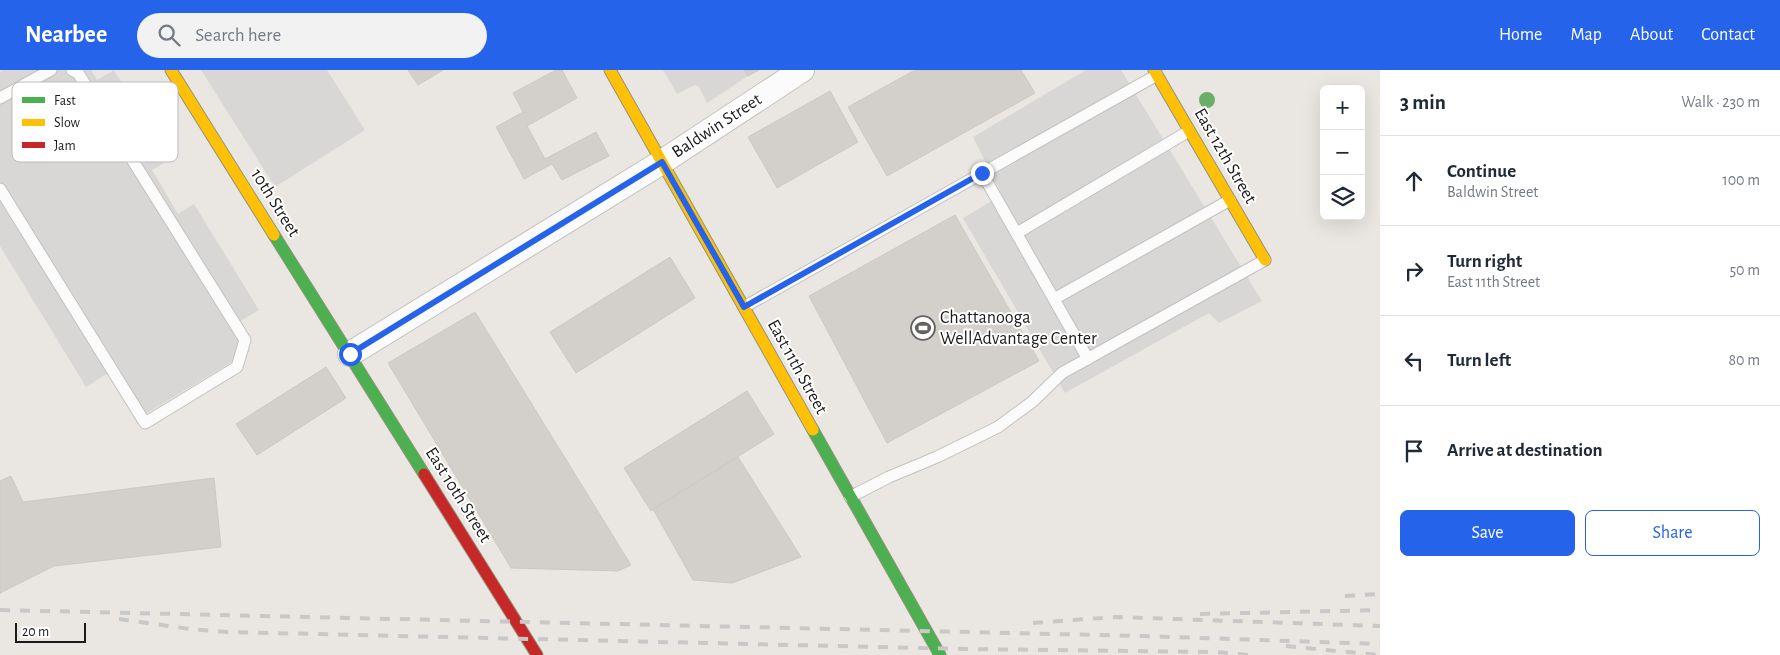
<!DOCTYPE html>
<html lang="en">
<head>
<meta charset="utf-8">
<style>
	body { margin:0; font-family:"Alegreya Sans",sans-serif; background:#f2f2f3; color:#1f2937 }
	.controls { position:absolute; right:15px; top:15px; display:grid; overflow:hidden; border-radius:8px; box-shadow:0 5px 20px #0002 }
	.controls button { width:45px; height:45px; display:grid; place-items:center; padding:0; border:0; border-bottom:1px solid #e0e1e3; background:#fff; color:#1f2937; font:25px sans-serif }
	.scale { position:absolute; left:15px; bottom:12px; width:71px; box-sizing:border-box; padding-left:5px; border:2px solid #1b1b1b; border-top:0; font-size:14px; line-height:18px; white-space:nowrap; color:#1b1b1b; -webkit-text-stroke:4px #fff; paint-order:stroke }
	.stop { position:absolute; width:15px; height:15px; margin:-11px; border:4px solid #2563eb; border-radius:50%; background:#fff }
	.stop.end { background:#2563eb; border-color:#fff; box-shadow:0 1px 5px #0008 }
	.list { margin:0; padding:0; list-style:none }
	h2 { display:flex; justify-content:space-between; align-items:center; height:65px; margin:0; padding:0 20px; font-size:21px }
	h2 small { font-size:16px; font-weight:400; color:#747a83 }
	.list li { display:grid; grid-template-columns:32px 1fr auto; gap:15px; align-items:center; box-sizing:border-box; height:90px; padding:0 20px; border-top:1px solid #e0e1e3 }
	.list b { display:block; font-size:19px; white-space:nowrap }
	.list p { margin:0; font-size:16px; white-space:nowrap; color:#747a83 }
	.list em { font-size:16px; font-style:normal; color:#747a83 }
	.actions { display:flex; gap:10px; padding:15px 20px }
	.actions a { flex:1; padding:11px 0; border:1px solid #2563eb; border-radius:8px; text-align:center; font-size:18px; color:#2563eb }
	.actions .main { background:#2563eb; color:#fff }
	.icon { flex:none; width:28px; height:28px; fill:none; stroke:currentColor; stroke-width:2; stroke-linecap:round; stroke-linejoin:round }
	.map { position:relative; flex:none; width:1380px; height:585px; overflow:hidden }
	header { display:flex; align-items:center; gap:30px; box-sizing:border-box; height:70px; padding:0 25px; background:#2563eb; color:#fff }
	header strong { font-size:24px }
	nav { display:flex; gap:28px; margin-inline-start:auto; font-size:18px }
	.search { width:350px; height:45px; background:#f2f2f3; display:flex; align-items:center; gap:12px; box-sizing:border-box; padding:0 18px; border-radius:28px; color:#747a83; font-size:19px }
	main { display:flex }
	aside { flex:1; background:#fff }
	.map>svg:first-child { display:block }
	.parking { fill:#d8d7d5 }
	.building { fill:#d3cfcb; stroke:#cec8c4 }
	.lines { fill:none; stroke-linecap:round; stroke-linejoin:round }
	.lane-casing { stroke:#c2c1bf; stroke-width:13 }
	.street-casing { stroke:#c2c1bf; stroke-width:26 }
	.fast-casing { stroke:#94937b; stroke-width:13 }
	.slow-casing { stroke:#94937b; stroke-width:13 }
	.jam-casing { stroke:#94937b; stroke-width:13 }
	.lane { stroke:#fcfbfb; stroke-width:11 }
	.street { stroke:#fcfbfb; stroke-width:24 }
	.fast { stroke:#4caf50; stroke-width:11 }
	.slow { stroke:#ffc107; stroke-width:11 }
	.jam { stroke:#c62828; stroke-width:11 }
	.rail { stroke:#c9c8c8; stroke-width:4; stroke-dasharray:10 10; stroke-linecap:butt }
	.tree { fill:#6aaf67 }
	.route { stroke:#2563eb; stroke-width:6 }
	.labels { text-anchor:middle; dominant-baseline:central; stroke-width:4; stroke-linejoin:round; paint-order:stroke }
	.street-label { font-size:18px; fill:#1b1b1b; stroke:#fff }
	.poi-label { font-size:18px; fill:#1b1b1b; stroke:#fff; text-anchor:start }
	.key { fill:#fff; stroke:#bbb; stroke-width:1 }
	.key-label { font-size:14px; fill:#1b1b1b }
</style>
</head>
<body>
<header>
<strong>Nearbee</strong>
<div class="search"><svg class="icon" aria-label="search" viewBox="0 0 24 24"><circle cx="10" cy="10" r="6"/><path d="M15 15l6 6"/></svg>Search here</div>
<nav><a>Home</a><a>Map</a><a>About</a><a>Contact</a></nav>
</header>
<main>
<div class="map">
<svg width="1380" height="585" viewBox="0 0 1380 585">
	<rect width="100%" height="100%" fill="#eae7e2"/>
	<g class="parking">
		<polygon points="3,0 91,0 97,10 114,0 169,90 152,100 178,144 194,134 259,240 234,255 250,281 137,349 108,303 86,317 0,176 0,2"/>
		<polygon points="201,0 327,0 365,60 275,117"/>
		<polygon points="663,0 744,0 748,6 707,33 699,17 695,15 677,24"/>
		<polygon points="1086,0 1121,0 1262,231 1219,253 1209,243 1065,323 963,148 1002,125 973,67"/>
	</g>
	<g class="building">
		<polygon points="408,0 443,0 418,15"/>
		<polygon points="556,0 562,0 577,28 527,56 545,89 596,62 609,86 562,110 552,94 524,109 496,57 523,42 513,23"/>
		<polygon points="744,0 759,0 748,6"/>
		<polygon points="915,0 1021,0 1035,23 887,106 848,37"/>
		<polygon points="830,21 858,72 777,118 748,67"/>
		<polygon points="955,145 1039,291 887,373 809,226"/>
		<polygon points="670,187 695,228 576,303 550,262"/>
		<polygon points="475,242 631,495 618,501 511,498 388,293"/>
		<polygon points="326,297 346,328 257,385 236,354"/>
		<polygon points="747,321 774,364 651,441 624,398"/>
		<polygon points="738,387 801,487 732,513 693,510 653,439"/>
		<polygon points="11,406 23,432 214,408 221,477 54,496 0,523 0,411"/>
	</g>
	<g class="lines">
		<g class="lane-casing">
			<g id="lane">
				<polyline points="0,28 51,0"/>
				<polyline points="982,103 1088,289"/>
				<polyline points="0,119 145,353 237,297 245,270 78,3 72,0"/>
				<polyline points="1017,163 1189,61"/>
				<polyline points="1054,229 1230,130"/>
				<polyline points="744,237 1157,5"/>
				<polyline points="850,427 889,407 937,387 998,357 1032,332 1062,303 1265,190"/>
			</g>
		</g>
		<g class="street-casing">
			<polyline id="street" points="350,284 662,92 802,0"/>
		</g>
		<g class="fast-casing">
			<g id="fast">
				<polyline points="274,165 424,404"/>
				<polyline points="813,360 940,585"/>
			</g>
		</g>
		<g class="slow-casing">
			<g id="slow">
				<polyline points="171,0 274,165"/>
				<polyline points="610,0 813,360"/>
				<polyline points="1154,0 1265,190"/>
			</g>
		</g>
		<g class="jam-casing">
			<polyline id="jam" points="424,404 537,585"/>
		</g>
		<use href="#lane" class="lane"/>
		<use href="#street" class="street"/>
		<use href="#fast" class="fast"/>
		<use href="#slow" class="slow"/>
		<use href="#jam" class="jam"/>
		<g class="rail">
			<polyline points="1345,526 1380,524"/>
			<polyline points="0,540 1142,566 1380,574"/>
			<polyline points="1200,544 1380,540"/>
			<polyline points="119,549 190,559 228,562 966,579 1216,582 1249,585"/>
			<polyline points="1033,553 1115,547 1380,556"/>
			<polyline points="1286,576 1378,585"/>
		</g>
	</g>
	<circle class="tree" cx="1207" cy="30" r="8"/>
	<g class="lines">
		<polyline class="route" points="350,284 662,92 744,237 982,103"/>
	</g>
	<defs>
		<g id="stadium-ring" transform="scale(1.25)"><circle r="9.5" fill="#fff" stroke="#636261" stroke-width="1.5"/><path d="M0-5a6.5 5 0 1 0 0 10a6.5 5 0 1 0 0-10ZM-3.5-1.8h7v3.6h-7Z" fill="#636261"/></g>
	</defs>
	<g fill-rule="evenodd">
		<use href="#stadium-ring" x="923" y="258"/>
	</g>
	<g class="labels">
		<g class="street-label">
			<text transform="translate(717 56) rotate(-33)">Baldwin Street</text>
			<text transform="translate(1225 86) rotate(60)">East 12th Street</text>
			<text transform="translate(275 133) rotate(58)">10th Street</text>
			<text transform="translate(797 297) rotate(61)">East 11th Street</text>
			<text transform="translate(458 425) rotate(58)">East 10th Street</text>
		</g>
		<g class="poi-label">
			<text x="940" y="248">Chattanooga<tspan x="940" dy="21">WellAdvantage Center</tspan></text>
		</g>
	</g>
	<rect x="12" y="12" width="166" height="80" rx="8" class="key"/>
	<rect x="22" y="27" width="23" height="6" fill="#4caf50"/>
	<rect x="22" y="49" width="23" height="7" fill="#ffc107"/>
	<rect x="22" y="72" width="23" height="6" fill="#c62828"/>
	<g class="key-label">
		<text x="54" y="35">Fast</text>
		<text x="54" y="57">Slow</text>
		<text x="54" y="80">Jam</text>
	</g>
</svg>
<div class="controls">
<button>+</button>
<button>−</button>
<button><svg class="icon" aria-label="layers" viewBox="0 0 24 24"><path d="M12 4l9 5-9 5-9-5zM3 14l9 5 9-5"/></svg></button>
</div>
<div class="scale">20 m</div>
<div class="stop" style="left:350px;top:284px"></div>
<div class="stop end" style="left:982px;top:103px"></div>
</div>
<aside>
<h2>3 min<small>Walk · 230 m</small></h2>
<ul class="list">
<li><svg class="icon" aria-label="ahead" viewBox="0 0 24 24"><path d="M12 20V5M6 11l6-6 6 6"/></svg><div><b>Continue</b><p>Baldwin Street</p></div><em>100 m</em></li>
<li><svg class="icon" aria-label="right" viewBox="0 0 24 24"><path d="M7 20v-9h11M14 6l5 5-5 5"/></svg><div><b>Turn right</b><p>East 11th Street</p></div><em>50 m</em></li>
<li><svg class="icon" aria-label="left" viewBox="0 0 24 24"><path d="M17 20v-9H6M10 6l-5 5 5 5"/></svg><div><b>Turn left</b></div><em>80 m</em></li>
<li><svg class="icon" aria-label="arrive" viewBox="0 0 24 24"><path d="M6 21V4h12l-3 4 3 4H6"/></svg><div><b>Arrive at destination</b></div></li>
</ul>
<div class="actions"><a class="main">Save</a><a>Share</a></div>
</aside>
</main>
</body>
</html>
